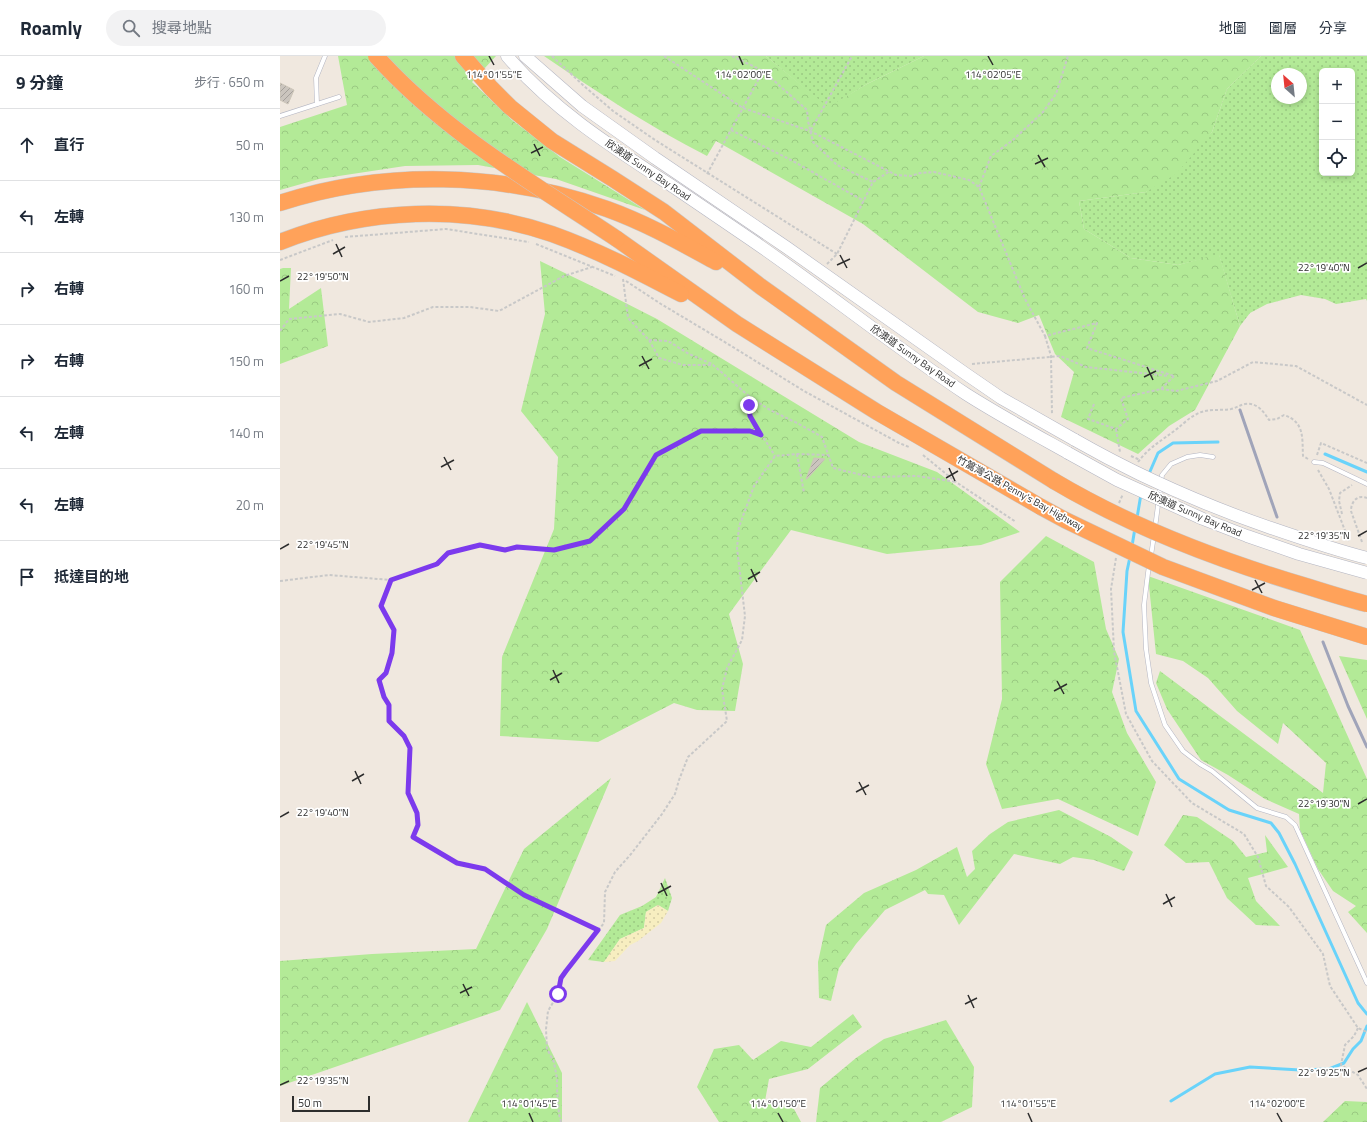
<!DOCTYPE html>
<html lang="zh-TW">
<head>
<meta charset="utf-8">
<style>
	body { margin:0; font-family:"Titillium Web","Noto Sans TC",sans-serif; background:#f2f2f3; color:#1f2937 }
	.controls { position:absolute; right:12px; top:12px; display:grid; overflow:hidden; border-radius:6px; box-shadow:0 2px 6px #0003 }
	.controls button { width:36px; height:36px; display:grid; place-items:center; padding:0; border:0; border-bottom:1px solid #e0e1e3; background:#fff; color:#1f2937; font:20px sans-serif }
	.compass { position:absolute; left:991px; top:12px; width:36px; height:36px; border-radius:50%; background:#fff; box-shadow:0 2px 6px #0003; rotate:333deg }
	.scale { position:absolute; left:12px; bottom:10px; width:78px; box-sizing:border-box; padding-left:4px; border:2px solid #2d2d2d; border-top:0; font-size:11px; line-height:14px; white-space:nowrap; color:#2d2d2d; -webkit-text-stroke:3px #fff; paint-order:stroke }
	.stop { position:absolute; width:12px; height:12px; margin:-9px; border:3px solid #7c3aed; border-radius:50%; background:#fff }
	.stop.end { background:#7c3aed; border-color:#fff; box-shadow:0 1px 4px #0008 }
	.list { margin:0; padding:0; list-style:none }
	h2 { display:flex; justify-content:space-between; align-items:center; height:52px; margin:0; padding:0 16px; font-size:17px }
	h2 small { font-size:13px; font-weight:400; color:#747a83 }
	.list li { display:grid; grid-template-columns:26px 1fr auto; gap:12px; align-items:center; box-sizing:border-box; height:72px; padding:0 16px; border-top:1px solid #e0e1e3 }
	.list b { display:block; font-size:15px; white-space:nowrap }
	.list em { font-size:13px; font-style:normal; color:#747a83 }
	.icon { flex:none; width:22px; height:22px; fill:none; stroke:currentColor; stroke-width:2; stroke-linecap:round; stroke-linejoin:round }
	.map { position:relative; flex:none; width:1087px; height:1066px; overflow:hidden }
	header { display:flex; align-items:center; gap:24px; box-sizing:border-box; height:56px; padding:0 20px; background:#fff; border-bottom:1px solid #e0e1e3 }
	header strong { font-size:19px }
	nav { display:flex; gap:22px; margin-inline-start:auto; font-size:14px }
	.search { width:280px; height:36px; background:#f2f2f3; display:flex; align-items:center; gap:10px; box-sizing:border-box; padding:0 14px; border-radius:22px; color:#747a83; font-size:15px }
	main { display:flex }
	aside { flex:1; background:#fff }
	.map>svg:first-child { display:block }
	.grass { fill:url(#grass-dots); fill-rule:evenodd }
	.forest { fill:url(#forest-crowns) }
	.sand { fill:url(#sand-dots) }
	.lines { fill:none; stroke-linecap:round; stroke-linejoin:round }
	.stream { stroke:#69d3fa; stroke-width:3 }
	.building { fill:url(#building-hatch); stroke:#ccc5b8 }
	.lane-casing { stroke:#b3b5c2; stroke-width:5 }
	.secondary-casing { stroke:#b3b5c2; stroke-width:13 }
	.highway-casing { stroke:#c8c8c8; stroke-width:17 }
	.path { stroke:#c8c8c8; stroke-width:2; stroke-dasharray:3 2; stroke-linecap:butt }
	.lane { stroke:#fff; stroke-width:4 }
	.secondary { stroke:#fff; stroke-width:12 }
	.highway { stroke:#ffa25a; stroke-width:16 }
	.rail { stroke:#a0a4b9; stroke-width:3 }
	.secondary-bridge-casing { stroke:#b3b5c2; stroke-width:13; stroke-linecap:butt }
	.highway-bridge-casing { stroke:#c8c8c8; stroke-width:17; stroke-linecap:butt }
	.secondary-bridge { stroke:#fff; stroke-width:12 }
	.highway-bridge { stroke:#ffa25a; stroke-width:16 }
	.route { stroke:#7c3aed; stroke-width:5 }
	.ticks { fill:none; stroke:#2d2d2d; stroke-width:1.5 }
	.labels { text-anchor:middle; dominant-baseline:central; stroke-width:3.5; stroke-linejoin:round; paint-order:stroke }
	.street-label { font-size:10px; fill:#2d2d2d; stroke:#fff }
	.ticks-label { font-size:10px; text-anchor:middle; fill:#2d2d2d; stroke:#fff; stroke-width:3.5; stroke-linejoin:round; paint-order:stroke }
</style>
</head>
<body>
<header>
<strong>Roamly</strong>
<div class="search"><svg class="icon" aria-label="search" viewBox="0 0 24 24"><circle cx="10" cy="10" r="6"/><path d="M15 15l6 6"/></svg>搜尋地點</div>
<nav><a>地圖</a><a>圖層</a><a>分享</a></nav>
</header>
<main>
<aside>
<h2>9 分鐘<small>步行 · 650 m</small></h2>
<ul class="list">
<li><svg class="icon" aria-label="ahead" viewBox="0 0 24 24"><path d="M12 20V5M6 11l6-6 6 6"/></svg><div><b>直行</b></div><em>50 m</em></li>
<li><svg class="icon" aria-label="left" viewBox="0 0 24 24"><path d="M17 20v-9H6M10 6l-5 5 5 5"/></svg><div><b>左轉</b></div><em>130 m</em></li>
<li><svg class="icon" aria-label="right" viewBox="0 0 24 24"><path d="M7 20v-9h11M14 6l5 5-5 5"/></svg><div><b>右轉</b></div><em>160 m</em></li>
<li><svg class="icon" aria-label="right" viewBox="0 0 24 24"><path d="M7 20v-9h11M14 6l5 5-5 5"/></svg><div><b>右轉</b></div><em>150 m</em></li>
<li><svg class="icon" aria-label="left" viewBox="0 0 24 24"><path d="M17 20v-9H6M10 6l-5 5 5 5"/></svg><div><b>左轉</b></div><em>140 m</em></li>
<li><svg class="icon" aria-label="left" viewBox="0 0 24 24"><path d="M17 20v-9H6M10 6l-5 5 5 5"/></svg><div><b>左轉</b></div><em>20 m</em></li>
<li><svg class="icon" aria-label="arrive" viewBox="0 0 24 24"><path d="M6 21V4h12l-3 4 3 4H6"/></svg><div><b>抵達目的地</b></div></li>
</ul>
</aside>
<div class="map">
<svg width="1087" height="1066" viewBox="0 0 1087 1066">
	<defs>
		<pattern id="grass-dots" width="8" height="8" patternUnits="userSpaceOnUse"><rect width="8" height="8" fill="#b3ea97"/><path d="M2 2h.1M6 6h.1" fill="none" stroke="#9ac982" stroke-width="1.8" stroke-linecap="round"/></pattern>
		<pattern id="forest-crowns" width="20" height="18" patternUnits="userSpaceOnUse"><rect width="20" height="18" fill="#b3ea97"/><path d="M2 6a3 3 0 1 1 6 0M12 15a3 3 0 1 1 6 0" fill="none" stroke="#9ac982"/></pattern>
		<pattern id="sand-dots" width="8" height="8" patternUnits="userSpaceOnUse"><rect width="8" height="8" fill="#f7eec0"/><path d="M2 2h.1M6 6h.1" fill="none" stroke="#d4cca5" stroke-width="1.8" stroke-linecap="round"/></pattern>
		<pattern id="building-hatch" width="6" height="6" patternUnits="userSpaceOnUse"><rect width="6" height="6" fill="#cbc5be"/><path d="M-1 1l2-2M0 6l6-6M5 7l2-2" fill="none" stroke="#a5a09b"/></pattern>
	</defs>
	<rect width="100%" height="100%" fill="#f0e8df"/>
	<g class="grass">
		<polygon points="486,0 644,0 587,28 548,52"/>
		<path d="M981,0H1087V245L1086,243L1056,248L1045,243L1021,239L987,248L970,257L960,270L939,199L898,209L851,202L804,173L799,145L866,136L932,76L947,33ZM1042,15H1072V117H1042ZM997,18H1021V42H997Z"/>
		<polygon points="385,822 392,842 388,855 378,849 366,856 364,872 340,883 324,906 308,904 340,859 362,850 376,841"/>
	</g>
	<g class="forest">
		<polygon points="58,0 216,0 192,26 232,64 280,101 365,154 276,123 198,109 125,110 39,123 0,134 0,71 67,49"/>
		<path d="M264,0H486L548,51L587,28L644,0H981L947,33L932,76L896,118L866,136L799,145L804,173L851,202L898,209L939,198L960,270L915,354L889,370L858,398L781,361L794,316L775,298L759,259L738,267L698,256L583,168L436,85L427,100C370,71 317,36 264,0Z"/>
		<polygon points="260,205 320,234 377,263 579,386 657,416 740,476 701,489 607,498 511,474 449,558 463,608 455,655 417,654 394,647 318,686 220,680 222,601 274,473 278,401 241,355 265,258"/>
		<polygon points="3,212 11,212 9,253 41,232 48,290 0,308 0,213"/>
		<polygon points="766,480 814,506 826,573 839,603 832,636 847,677 876,726 858,780 778,743 722,753 706,708 722,643 720,526"/>
		<polygon points="868,520 1020,574 1087,723 1087,877 1068,856 1076,850 1053,835 1038,813 1020,774 1019,758 985,743 948,719 921,704 887,653 876,627 880,615 1043,737 1046,707 1003,667 998,688 957,655 928,622 903,605 876,598"/>
		<polygon points="1059,600 1087,604 1087,663"/>
		<polygon points="331,722 267,873 220,954 0,1030 0,905 92,898 196,893 244,793"/>
		<polygon points="779,754 831,781 853,796 844,815 814,804 793,801 780,808 734,798 679,869 664,839 648,838 645,834 605,854 576,888 559,912 551,945 539,942 538,906 546,869 584,837 636,814 677,791 687,821 695,813 692,795 710,778 728,766"/>
		<polygon points="903,759 917,761 953,785 966,801 987,796 985,779 1008,811 968,822 976,845 1000,870 976,869 947,842 929,806 906,807 884,789"/>
		<polygon points="247,946 282,1017 282,1066 188,1066"/>
		<polygon points="573,958 582,971 528,1013 489,1023 485,1045 514,1053 521,1066 439,1066 417,1031 434,993 459,989 473,1004 501,985 531,991"/>
		<polygon points="666,964 694,1011 692,1051 661,1066 536,1066 540,1032 576,1002 604,983"/>
		<polygon points="1065,1045 1087,1046 1087,1066 1043,1066"/>
	</g>
	<polygon class="sand" points="378,849 388,855 381,867 358,885 350,889 335,905 324,906 340,883 364,872 366,856"/>
	<g class="lines">
		<g class="stream">
			<polyline points="1045,398 1087,416"/>
			<polyline points="868,420 878,397 893,387 938,386"/>
			<polyline points="857,462 861,438"/>
			<polyline points="852,490 855,472"/>
			<polyline points="850,501 847,515 843,576 856,655 899,723 949,754 991,767 999,777 1015,808 1078,947 1087,958"/>
			<polyline points="891,1045 935,1018 970,1011 1020,1014 1049,1013 1064,1007 1073,993 1081,985 1087,970"/>
		</g>
	</g>
	<g class="building">
		<polygon points="0,27 14,34 8,48 0,44"/>
		<polygon points="534,402 545,403 527,423 526,423"/>
	</g>
	<g class="lines">
		<g class="lane-casing">
			<g id="lane">
				<polyline points="37,48 36,22 45,0"/>
				<polyline points="0,60 59,41"/>
				<polyline points="1034,406 1043,407 1087,428"/>
				<polyline points="875,472 882,419 891,408 907,401 920,399 933,401"/>
				<polyline points="871,500 874,479"/>
				<polyline points="869,509 864,549 866,593 871,627 885,669 903,695 920,708 932,715 977,752 1006,761 1015,769 1087,927"/>
			</g>
		</g>
		<g class="secondary-casing">
			<g id="secondary">
				<path d="M227,0C274,55 335,93 395,132C420,149 445,166 470,183C543,233 612,289 686,338C719,359 754,378 788,397"/>
				<polyline points="245,0 302,50 375,102 506,191 686,318 721,342 795,384"/>
			</g>
		</g>
		<g class="highway-casing">
			<g id="highway">
				<polyline points="183,0 211,32 230,51 272,85 333,123 384,156 480,230 616,327 774,425"/>
				<path d="M0,147C104,113 224,116 327,153C366,167 401,187 436,206"/>
				<polyline points="337,183 457,268 597,356 761,451"/>
				<path d="M0,186C86,152 185,148 272,178C317,194 359,216 401,238"/>
			</g>
		</g>
		<g class="path">
			<polyline points="272,0 304,30 333,55 375,84 557,198"/>
			<polyline points="384,0 463,52 530,75 616,119 631,120 640,117 654,116 689,124 699,131 745,243 765,280 817,267 807,292 894,320"/>
			<polyline points="452,0 483,15 527,54 528,65 533,86 557,109 593,126"/>
			<polyline points="451,74 511,104 584,145"/>
			<polyline points="531,74 572,0"/>
			<polyline points="427,118 483,15"/>
			<polyline points="699,131 711,100 733,84 763,56 776,38 788,0"/>
			<polyline points="65,181 166,173 249,186"/>
			<polyline points="256,188 335,220"/>
			<polyline points="0,204 53,184"/>
			<polyline points="547,208 557,198 593,126 610,115"/>
			<polyline points="343,223 348,262 369,284 379,302 403,309 433,309 470,341 490,354 519,368 542,381 553,412 590,421 637,420 676,426"/>
			<polyline points="346,225 381,248 448,288 524,335 619,387 629,391"/>
			<polyline points="0,275 9,263 60,258 89,266 124,262 153,251 190,251 219,255 284,220 312,211"/>
			<polyline points="765,280 771,300 772,358"/>
			<polyline points="369,284 388,285 409,298 432,308"/>
			<polyline points="692,308 780,300 806,311 889,320"/>
			<polyline points="881,333 896,335 937,325 973,306 1016,310 1087,349"/>
			<polyline points="470,341 470,360 495,400"/>
			<polyline points="814,348 808,363 836,373 848,363 841,342 881,333 894,320"/>
			<polyline points="836,373 840,396"/>
			<polyline points="517,398 524,437"/>
			<polyline points="643,399 676,426 736,466"/>
			<polyline points="1037,399 1041,387 1087,407"/>
			<polyline points="851,400 860,404"/>
			<path d="M858,406C870,390 883,384 898,372C903,368 909,362 915,359C926,352 939,355 951,353C956,352 960,349 965,348C977,346 984,356 989,364L997,363L1004,359C1025,366 1022,382 1023,400L1028,403"/>
			<polyline points="1038,414 1049,433 1069,485"/>
			<polyline points="839,447 843,438"/>
			<polyline points="1062,458 1059,445 1060,437 1072,429"/>
			<path d="M1082,486L1071,455C1071,446 1077,438 1087,442"/>
			<polyline points="836,502 831,533 834,595 846,658 872,705 912,747 964,778 978,801 986,830 1009,851 1043,898 1050,930 1078,972 1087,976"/>
			<polyline points="111,524 101,550 114,574 112,597 106,617 99,624 104,641 109,649 109,665 124,680 130,692 128,737 137,757 138,769 133,781 177,807 205,813 244,839 318,874"/>
			<polyline points="0,525 49,519 111,524 157,508 168,497 200,489 225,494 237,491 274,494 310,485 344,453 376,399 421,375 470,375 481,379"/>
			<polyline points="1078,972 1074,980 1065,989 1061,1009 1078,1019 1087,1033"/>
			<polyline points="281,1066 279,1058 277,1033 277,1023 274,1006 267,993 266,973 268,955 278,938 281,922 324,867 325,836 335,816 351,798 382,758 395,738 399,724 408,701 447,665 442,633 447,612 462,584 465,560 457,492 459,471 474,430 495,400 517,398 548,399"/>
		</g>
		<use href="#lane" class="lane"/>
		<use href="#secondary" class="secondary"/>
		<use href="#highway" class="highway"/>
		<g class="rail">
			<polyline points="960,354 997,461"/>
			<polyline points="1043,586 1068,650 1087,691"/>
		</g>
		<g class="secondary-bridge-casing">
			<g id="secondary-bridge">
				<path d="M795,384C858,420 924,449 991,472C1023,483 1055,494 1087,502"/>
				<polyline points="788,397 837,424 923,463 967,480 1019,498 1087,517"/>
			</g>
		</g>
		<g class="highway-bridge-casing">
			<g id="highway-bridge">
				<path d="M96,0C164,76 253,127 337,183"/>
				<path d="M774,425C853,472 941,505 1029,531C1048,537 1067,543 1087,548"/>
				<polyline points="761,451 785,464 883,511 994,552 1087,581"/>
			</g>
		</g>
		<use href="#secondary-bridge" class="secondary-bridge"/>
		<use href="#highway-bridge" class="highway-bridge"/>
	</g>
	<g class="lines">
		<polyline class="route" points="278,938 281,922 286,915 318,874 244,839 205,813 177,807 133,781 138,769 137,757 128,737 130,692 124,680 109,665 109,649 104,641 99,624 106,617 112,597 114,574 101,550 111,524 157,508 168,497 200,489 225,494 237,491 274,494 310,485 344,453 376,399 421,375 470,375 481,379 470,360 469,349"/>
	</g>
	<path class="ticks" d="M209,0L214,9M459,0L463,9M708,0L713,9M254,88L260,100M251,97L263,91M758,99L765,111M755,108L768,102M56,188L62,201M53,198L65,191M560,199L567,212M557,209L570,203M1078,212L1087,207M0,225L9,220M362,300L369,313M359,310L372,303M867,311L873,324M864,321L876,315M164,401L171,414M161,411L174,404M669,412L675,425M666,422L678,415M1078,480L1087,475M0,493L9,488M471,513L477,526M468,523L480,516M975,524L982,537M972,534L985,527M273,614L279,627M270,624L282,617M777,625L784,638M774,635L787,628M75,715L81,728M72,725L84,718M579,726L586,739M576,736L589,729M1078,748L1087,743M0,761L9,756M381,827L387,840M378,837L391,830M886,838L892,851M883,848L895,841M183,928L189,940M180,937L192,931M688,939L694,952M685,948L697,942M1078,1016L1087,1012M0,1029L9,1025M249,1057L253,1066M498,1057L503,1066M748,1057L752,1066M997,1057L1002,1066"/>
	<g class="labels">
		<g class="street-label">
			<text transform="translate(368 114) rotate(34)">欣澳道 Sunny Bay Road</text>
			<text transform="translate(633 300) rotate(35)">欣澳道 Sunny Bay Road</text>
			<text transform="translate(740 437) rotate(29)">竹篙灣公路 Penny's Bay Highway</text>
			<text transform="translate(915 458) rotate(23)">欣澳道 Sunny Bay Road</text>
		</g>
	</g>
	<g class="ticks-label">
		<text x="214" y="22">114°01'55"E</text>
		<text x="463" y="22">114°02'00"E</text>
		<text x="713" y="22">114°02'05"E</text>
		<text x="1044" y="215">22°19'40"N</text>
		<text x="43" y="224">22°19'50"N</text>
		<text x="1044" y="483">22°19'35"N</text>
		<text x="43" y="492">22°19'45"N</text>
		<text x="1044" y="751">22°19'30"N</text>
		<text x="43" y="760">22°19'40"N</text>
		<text x="1044" y="1020">22°19'25"N</text>
		<text x="43" y="1028">22°19'35"N</text>
		<text x="249" y="1051">114°01'45"E</text>
		<text x="498" y="1051">114°01'50"E</text>
		<text x="748" y="1051">114°01'55"E</text>
		<text x="997" y="1051">114°02'00"E</text>
	</g>
</svg>
<div class="controls">
<button>+</button>
<button>−</button>
<button><svg class="icon" aria-label="locate" viewBox="0 0 24 24"><circle cx="12" cy="12" r="6"/><path d="M12 2v4M12 18v4M2 12h4M18 12h4"/></svg></button>
</div>
<svg class="compass" viewBox="-18 -18 36 36"><path d="M0-13l5 13h-10z" fill="#e53935"/><path d="M0 13l5-13h-10z" fill="#747a83"/></svg>
<div class="scale">50 m</div>
<div class="stop" style="left:278px;top:938px"></div>
<div class="stop end" style="left:469px;top:349px"></div>
</div>
</main>
</body>
</html>
